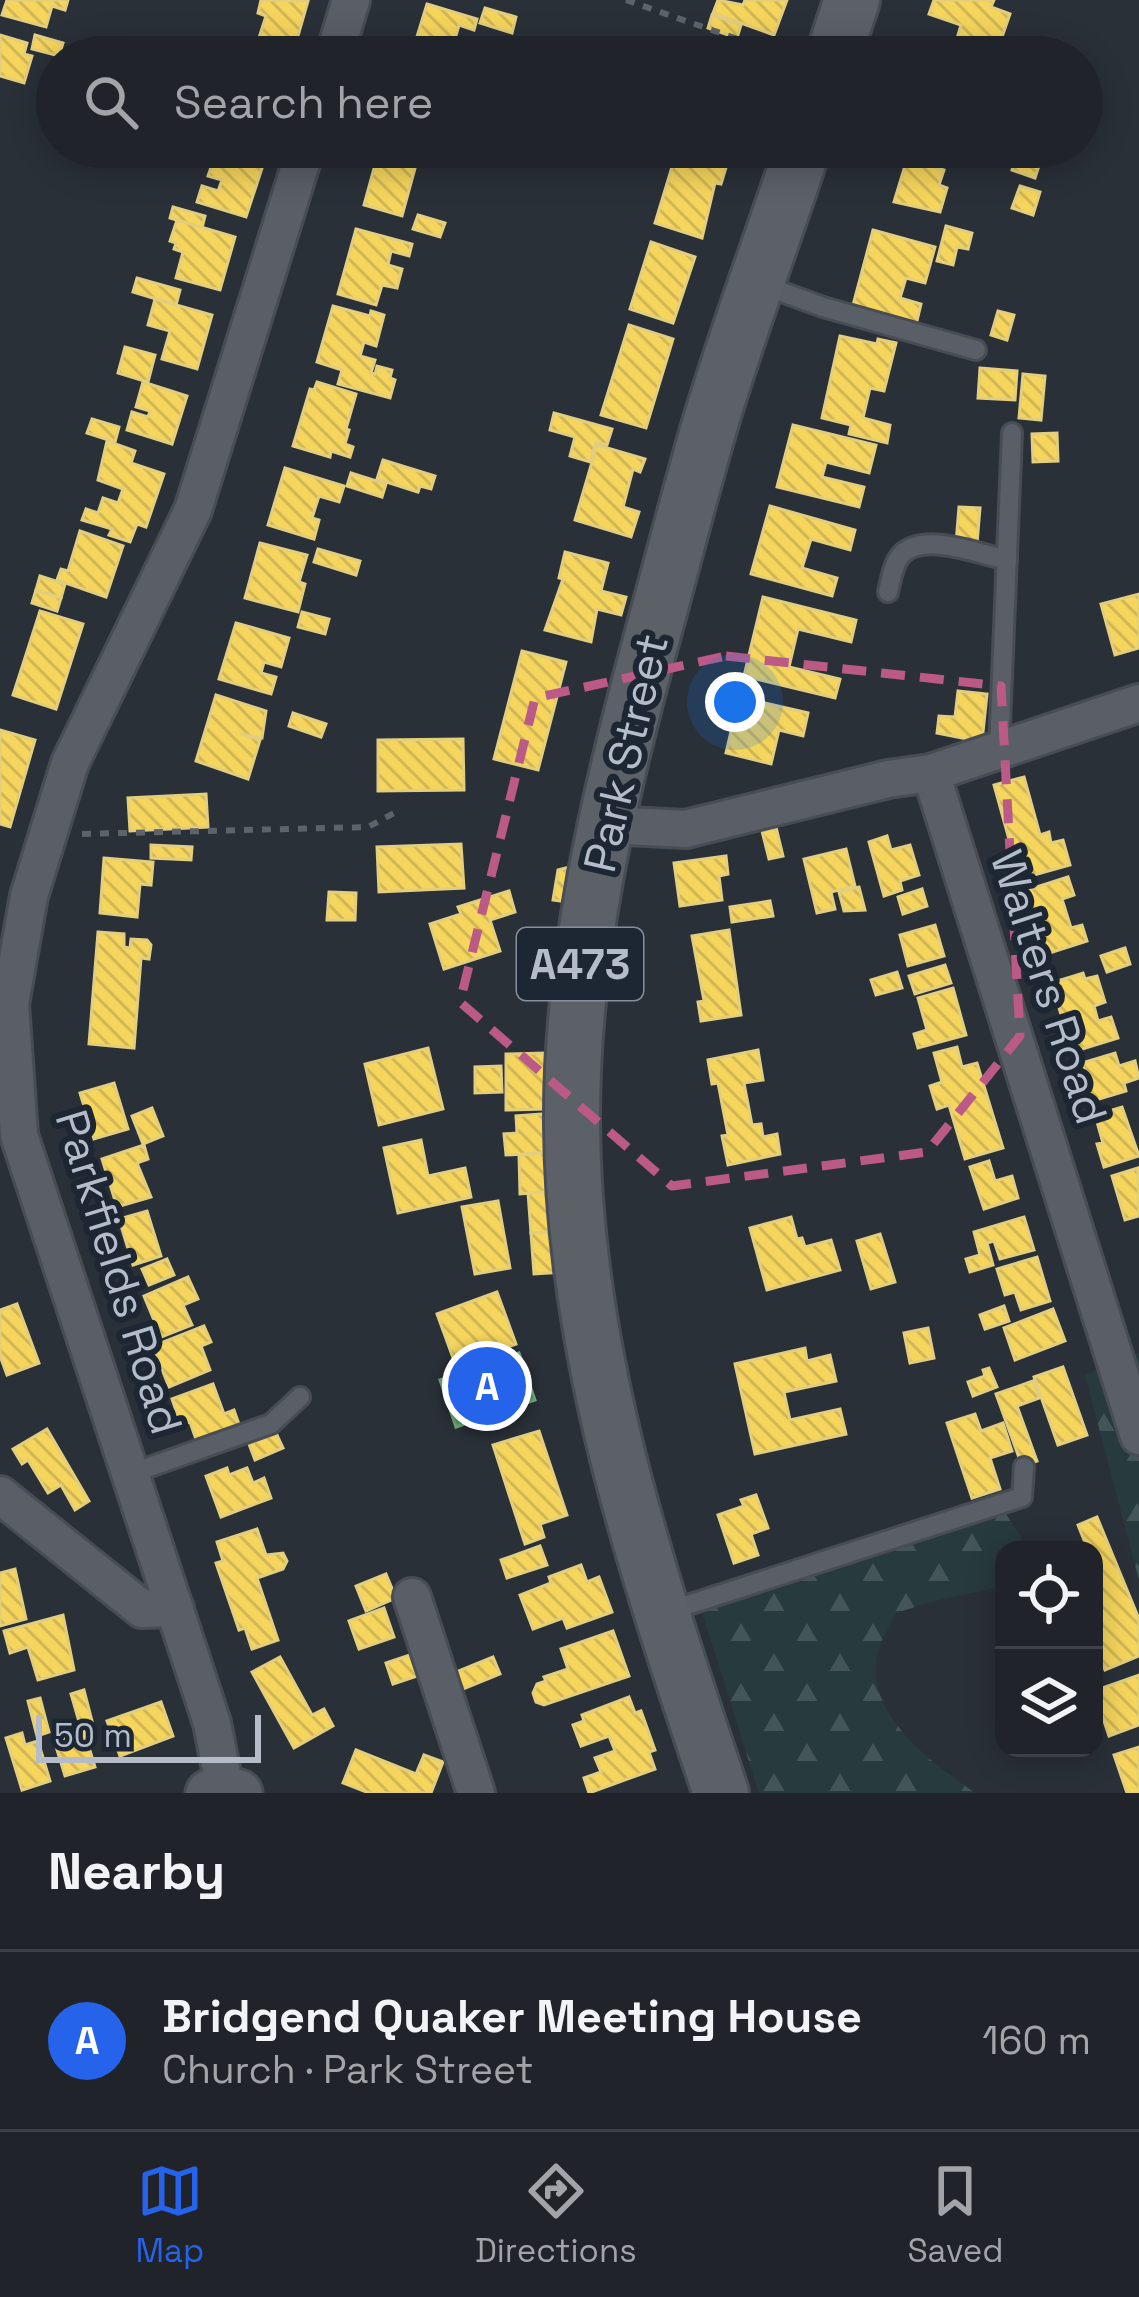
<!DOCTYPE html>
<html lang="en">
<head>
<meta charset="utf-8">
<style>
	body { margin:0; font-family:"Space Grotesk",sans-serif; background:#2d3036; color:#f1f3f6 }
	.controls { position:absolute; right:36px; bottom:36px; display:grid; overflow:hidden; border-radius:24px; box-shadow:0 6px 30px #0003 }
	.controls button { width:108px; height:108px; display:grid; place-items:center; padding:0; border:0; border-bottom:3px solid #3d4147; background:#20242a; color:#f1f3f6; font:60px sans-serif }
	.scale { position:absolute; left:36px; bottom:30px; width:225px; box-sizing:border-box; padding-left:12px; border:6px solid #b4bcc9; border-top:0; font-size:33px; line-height:42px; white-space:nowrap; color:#b4bcc9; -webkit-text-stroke:9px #1d2633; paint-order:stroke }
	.you { position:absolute; left:735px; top:702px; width:42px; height:42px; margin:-30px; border:9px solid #fff; border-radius:50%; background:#1a73e8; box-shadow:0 0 0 18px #1a73e833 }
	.badge { display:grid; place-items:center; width:78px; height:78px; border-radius:50%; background:#2563eb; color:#fff; font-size:39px; font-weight:700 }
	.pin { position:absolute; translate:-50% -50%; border:6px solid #fff; box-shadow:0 3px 12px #0006 }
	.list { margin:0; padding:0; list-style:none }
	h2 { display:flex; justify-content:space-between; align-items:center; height:156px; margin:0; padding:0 48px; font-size:51px }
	h2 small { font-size:39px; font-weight:400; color:#a2a4a8 }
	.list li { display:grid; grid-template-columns:78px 1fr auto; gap:36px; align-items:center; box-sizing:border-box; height:180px; padding:0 48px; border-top:3px solid #3d4147 }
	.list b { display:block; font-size:45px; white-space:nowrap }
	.list p { margin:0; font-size:39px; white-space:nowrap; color:#a2a4a8 }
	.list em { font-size:39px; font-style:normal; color:#a2a4a8 }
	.icon { flex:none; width:66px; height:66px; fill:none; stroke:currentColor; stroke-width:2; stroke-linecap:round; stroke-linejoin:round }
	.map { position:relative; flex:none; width:1139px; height:1793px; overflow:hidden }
	.search { position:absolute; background:#20242a; box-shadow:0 6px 30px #0003; left:36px; right:36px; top:36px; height:132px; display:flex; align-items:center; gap:30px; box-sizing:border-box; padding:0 42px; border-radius:66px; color:#a2a4a8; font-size:45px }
	.sheet { height:336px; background:#20242a }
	nav { display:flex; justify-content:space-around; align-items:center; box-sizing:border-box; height:168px; border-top:3px solid #3d4147; background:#20242a; font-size:33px; color:#a2a4a8 }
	nav a { display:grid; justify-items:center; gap:6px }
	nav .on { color:#2563eb }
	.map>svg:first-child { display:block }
	.forest { fill:url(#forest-firs) }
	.homes { fill:url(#homes-back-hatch); stroke:#e2ce7d; stroke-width:3 }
	.public { fill:url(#public-back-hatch); stroke:#75b280; stroke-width:3 }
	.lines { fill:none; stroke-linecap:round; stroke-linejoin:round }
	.service-casing { stroke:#484c53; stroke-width:24 }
	.minor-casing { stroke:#484c53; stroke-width:42 }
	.tertiary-casing { stroke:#484c53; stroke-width:51 }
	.primary-casing { stroke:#484c55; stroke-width:60 }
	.path { stroke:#5d636a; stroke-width:6; stroke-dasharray:9 9; stroke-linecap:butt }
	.service { stroke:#5a5e66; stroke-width:18 }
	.minor { stroke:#5a5e66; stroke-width:36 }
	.tertiary { stroke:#5a5e66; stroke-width:45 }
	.primary { stroke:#5c6168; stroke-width:54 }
	.marked { fill:none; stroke:#bc5a87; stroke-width:9; stroke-dasharray:24 15; stroke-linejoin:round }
	.labels { text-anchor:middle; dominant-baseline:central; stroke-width:12; stroke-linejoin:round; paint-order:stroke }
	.shield { fill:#1d2633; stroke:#878f9c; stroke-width:3 }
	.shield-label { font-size:42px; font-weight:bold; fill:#b4bcc9 }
	.street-label { font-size:45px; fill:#b4bcc9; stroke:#1d2633 }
</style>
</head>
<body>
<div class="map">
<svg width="1139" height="1793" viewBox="0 0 1139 1793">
	<defs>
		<pattern id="forest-firs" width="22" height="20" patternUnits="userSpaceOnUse" patternTransform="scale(3)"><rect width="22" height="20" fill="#273a3e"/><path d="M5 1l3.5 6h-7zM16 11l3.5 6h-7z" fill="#445559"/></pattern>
		<pattern id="homes-back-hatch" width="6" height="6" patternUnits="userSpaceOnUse" patternTransform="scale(3)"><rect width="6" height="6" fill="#f6d55c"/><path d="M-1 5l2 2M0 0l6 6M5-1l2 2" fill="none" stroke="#d0b656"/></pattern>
		<pattern id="public-back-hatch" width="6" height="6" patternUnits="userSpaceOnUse" patternTransform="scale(3)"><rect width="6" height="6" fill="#5aae61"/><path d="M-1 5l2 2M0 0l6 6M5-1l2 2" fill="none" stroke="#519058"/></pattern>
	</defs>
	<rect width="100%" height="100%" fill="#2a3038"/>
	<g class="forest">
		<polygon points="1139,1353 1139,1580 1085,1375"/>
		<path d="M1006,1514L1021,1537L1019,1550H1004V1586L934,1601L896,1613C890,1625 883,1637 879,1649C860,1712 931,1762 975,1793H759L699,1602Z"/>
	</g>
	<g class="homes">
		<polygon points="7,0 68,0 65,10 52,6 46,27 2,15"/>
		<polygon points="261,0 308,1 292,57 256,47 266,16 258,13"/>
		<polygon points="718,0 743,5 745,0 787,0 774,35 713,13"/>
		<polygon points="934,0 994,0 991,7 1010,14 1001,40 996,38 993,48 958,35 961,25 929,14"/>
		<polygon points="427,4 477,19 474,30 459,25 450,57 411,56"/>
		<polygon points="485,8 516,17 512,33 480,23"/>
		<polygon points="712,15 741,25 737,38 708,28"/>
		<polygon points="0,35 27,43 24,54 32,56 24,83 0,76"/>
		<polygon points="35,35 63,43 59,56 32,49"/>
		<polygon points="922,44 948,53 950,47 978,57 918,57"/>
		<polygon points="218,147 265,159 246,217 197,202 202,186 218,191 222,180 208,176"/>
		<polygon points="678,147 728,161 721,184 715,183 702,238 655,223"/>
		<polygon points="1019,147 1045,147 1035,178 1012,170"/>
		<polygon points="379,150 417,161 402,216 364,205"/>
		<polygon points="907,159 944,170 939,185 947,188 940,212 894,202"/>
		<polygon points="1020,186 1040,192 1033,215 1012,208"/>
		<polygon points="173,207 205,216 202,228 170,218"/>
		<polygon points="418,215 445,223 440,237 413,229"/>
		<polygon points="177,220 235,237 220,290 176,278 183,252 174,249 176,243 170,241"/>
		<polygon points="946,226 972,233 968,249 957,247 953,265 937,261"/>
		<polygon points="356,229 412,244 409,256 391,251 388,265 402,269 397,288 382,285 376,305 338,294"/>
		<polygon points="873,230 935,247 925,283 906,278 900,298 921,304 916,325 852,309"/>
		<polygon points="651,242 695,257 673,323 630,309"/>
		<polygon points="137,278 180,290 176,305 133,292"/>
		<polygon points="155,299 212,315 197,369 162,359 170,331 148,325"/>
		<polygon points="333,306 370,316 371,311 384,315 376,346 364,342 360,356 375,360 371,373 375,374 377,366 392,370 390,378 395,380 390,398 338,384 342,370 317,362"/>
		<polygon points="998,311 1014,315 1007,340 991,335"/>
		<polygon points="629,325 673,339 646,428 601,415"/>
		<polygon points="840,336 877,344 878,339 896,343 884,391 870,388 863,418 890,425 887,443 849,434 851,425 822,418"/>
		<polygon points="125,347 155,355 148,382 118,373"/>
		<polygon points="980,368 1017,371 1015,400 978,398"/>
		<polygon points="1023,374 1045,376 1041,420 1019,418"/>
		<polygon points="143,382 187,396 172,444 127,430 132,412 148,417 150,411 136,407"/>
		<polygon points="317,382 356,394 346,429 349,430 345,444 353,447 350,457 331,451 330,457 293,446 310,389 314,390"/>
		<polygon points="554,413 612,429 607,445 596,442 590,462 570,456 575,437 550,430"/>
		<polygon points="92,419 119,427 115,442 87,433"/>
		<polygon points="793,425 876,445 869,473 826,462 822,477 864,487 859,507 777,487"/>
		<polygon points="1057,433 1058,461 1033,462 1032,434"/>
		<polygon points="107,441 135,451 131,463 164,474 146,527 137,524 130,542 109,535 112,529 82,520 86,509 98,513 103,498 118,503 123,489 98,480"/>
		<polygon points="597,445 645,459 640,472 633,469 623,507 639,512 631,537 575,520"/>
		<polygon points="383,460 435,476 431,489 420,486 418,492 377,479"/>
		<polygon points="285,468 344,486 339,502 319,496 312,518 319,520 314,539 268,525"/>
		<polygon points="351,473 386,484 382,497 347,486"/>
		<polygon points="770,506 855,530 850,550 811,539 802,568 837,578 832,596 751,574"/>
		<polygon points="959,507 980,508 977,544 956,543"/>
		<polygon points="80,531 123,546 106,597 57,580 61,569 68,571"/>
		<polygon points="260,543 307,555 299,582 305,584 298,612 245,598"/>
		<polygon points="318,549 360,561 356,575 314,562"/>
		<polygon points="565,552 608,563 601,591 626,597 621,615 597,609 591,642 545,630 563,579 559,578"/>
		<polygon points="40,576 65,584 61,598 36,590"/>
		<polygon points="36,590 61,598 57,611 32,603"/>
		<polygon points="1139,594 1139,648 1115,655 1101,604"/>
		<polygon points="763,597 856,620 851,642 798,629 789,667 840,679 835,698 744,676"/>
		<polygon points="40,611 83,624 56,709 13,695"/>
		<polygon points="302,612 329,619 325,634 298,627"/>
		<polygon points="236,623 289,638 281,667 264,662 261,673 276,677 271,694 219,679"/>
		<polygon points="522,651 566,662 538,770 494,759"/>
		<polygon points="958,691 987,694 982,742 937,733 939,716 955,717"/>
		<polygon points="216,695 266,711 262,738 240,734 260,740 248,779 196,761"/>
		<polygon points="739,697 808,713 803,736 779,730 771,764 726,753"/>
		<polygon points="293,713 326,724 321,737 289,726"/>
		<polygon points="0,730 35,740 10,827 0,824"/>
		<polygon points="463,739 464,790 378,791 378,740"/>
		<polygon points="1024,777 1040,835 1049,832 1051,843 1063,840 1070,865 1020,879 994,785"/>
		<polygon points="206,794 208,827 130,831 128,798"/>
		<polygon points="776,827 783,856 769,859 762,831"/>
		<polygon points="887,836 891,850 910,845 919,875 900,881 902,890 884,896 869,842"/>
		<polygon points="461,844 464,888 379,892 377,847"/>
		<polygon points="151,845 192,847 191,860 151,858"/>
		<polygon points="846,849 855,886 831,892 835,909 817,913 804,859"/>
		<polygon points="726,856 728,874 719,876 722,900 680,906 674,863"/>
		<polygon points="104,858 153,862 151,885 140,884 137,917 100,913"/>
		<polygon points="581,864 574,903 553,900 558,870"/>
		<polygon points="1068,877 1074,895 1062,899 1071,928 1082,925 1087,941 1043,955 1024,891"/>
		<polygon points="859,887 865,910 844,911 839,892"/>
		<polygon points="922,889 927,906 903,914 898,897"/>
		<polygon points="509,891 515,912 490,920 500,951 444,969 430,924 461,914 458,907"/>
		<polygon points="329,892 356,893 355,920 327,920"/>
		<polygon points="770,901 773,916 732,922 730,907"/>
		<polygon points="935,925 944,956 908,966 900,935"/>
		<polygon points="729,930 741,1015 701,1021 698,1002 704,1001 692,936"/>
		<polygon points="98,932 124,934 124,947 130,948 131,939 147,940 151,945 149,959 141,958 134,1048 89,1044"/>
		<polygon points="1125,948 1130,964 1107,972 1101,956"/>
		<polygon points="945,965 951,983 915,994 909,976"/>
		<polygon points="897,972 902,988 876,995 871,980"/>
		<polygon points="1083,973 1085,979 1097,976 1105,1002 1094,1006 1098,1021 1111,1017 1118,1038 1073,1052 1051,983"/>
		<polygon points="953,988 966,1035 918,1048 914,1034 927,1030 918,998"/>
		<polygon points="957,1047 962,1067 977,1063 1003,1148 965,1159 949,1105 937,1109 930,1086 942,1082 934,1053"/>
		<polygon points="428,1048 443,1109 379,1125 365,1064"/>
		<polygon points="758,1050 763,1080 744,1083 752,1125 761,1124 763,1137 777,1134 780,1154 728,1165 722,1136 728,1135 718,1083 712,1084 708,1060"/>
		<polygon points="545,1053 546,1109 506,1110 506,1054"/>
		<polygon points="1115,1053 1119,1066 1135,1061 1139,1078 1124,1083 1126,1091 1086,1103 1080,1084 1088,1081 1082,1063"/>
		<polygon points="501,1066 502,1092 475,1093 475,1067"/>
		<polygon points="114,1083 128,1129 94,1139 80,1093"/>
		<polygon points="1122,1107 1139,1156 1104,1167 1097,1144 1103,1143 1095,1115"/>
		<polygon points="152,1108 163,1136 143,1144 132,1116"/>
		<polygon points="554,1113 556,1152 506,1155 504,1134 517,1133 516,1116"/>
		<polygon points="421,1140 428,1176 465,1168 471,1197 398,1213 384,1148"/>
		<polygon points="144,1145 148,1159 137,1163 151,1197 117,1207 102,1159"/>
		<polygon points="556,1152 559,1191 520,1194 519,1155"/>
		<polygon points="989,1161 995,1181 1012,1176 1018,1198 984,1209 970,1167"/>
		<polygon points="1138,1168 1139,1216 1125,1220 1112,1176"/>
		<polygon points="559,1191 562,1231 531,1233 528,1193"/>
		<polygon points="498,1201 510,1268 475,1274 462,1207"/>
		<polygon points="147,1211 161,1256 133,1265 119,1219"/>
		<polygon points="791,1217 797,1239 802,1238 805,1247 831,1240 840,1270 767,1290 750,1228"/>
		<polygon points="1024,1217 1034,1250 1000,1259 994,1241 987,1243 993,1265 970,1272 966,1259 980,1255 974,1232"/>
		<polygon points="562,1231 565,1272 534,1274 531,1233"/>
		<polygon points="880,1234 895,1282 871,1289 857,1241"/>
		<polygon points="1037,1257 1050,1301 1021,1310 1015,1292 1005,1295 997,1269"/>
		<polygon points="167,1259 174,1275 149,1285 142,1269"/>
		<polygon points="188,1277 198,1299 183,1305 192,1325 161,1337 144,1296"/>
		<polygon points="497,1292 516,1344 456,1366 437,1314"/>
		<polygon points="17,1304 39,1363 7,1375 0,1356 0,1310"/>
		<polygon points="1004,1306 1009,1321 985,1329 980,1315"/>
		<polygon points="1053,1309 1065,1341 1015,1360 1004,1328"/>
		<polygon points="204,1326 211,1342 201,1346 210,1370 169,1387 153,1346"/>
		<polygon points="928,1328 934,1358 910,1363 904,1333"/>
		<polygon points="805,1348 807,1361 830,1355 836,1381 784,1392 790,1420 840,1409 846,1434 755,1454 735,1364"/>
		<polygon points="1063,1367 1087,1435 1058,1445 1034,1377"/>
		<polygon points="989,1368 997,1387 973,1396 968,1382 985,1376 983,1370"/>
		<polygon points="1033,1381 1039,1398 1017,1406 1037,1461 1022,1466 996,1394"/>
		<polygon points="213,1384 224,1414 234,1410 240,1427 197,1442 190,1422 181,1425 172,1399"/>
		<polygon points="975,1414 981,1431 1003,1423 1012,1451 990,1458 1000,1489 972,1498 947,1423"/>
		<polygon points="47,1429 89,1501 75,1510 61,1485 48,1493 28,1460 22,1464 13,1449"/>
		<polygon points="539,1431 567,1515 540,1524 544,1537 525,1544 493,1445"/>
		<polygon points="276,1433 283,1448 255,1460 249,1444"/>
		<polygon points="227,1468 229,1475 247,1468 253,1483 264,1478 271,1498 221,1517 206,1476"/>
		<polygon points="756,1495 768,1528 751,1534 758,1555 734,1563 718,1515 744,1506 741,1500"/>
		<polygon points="1097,1517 1139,1619 1139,1656 1105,1670 1094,1643 1094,1550 1088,1550 1078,1525"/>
		<polygon points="257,1529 266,1555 283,1553 287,1561 283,1569 257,1578 278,1640 252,1649 245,1628 239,1630 216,1563 223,1561 217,1542"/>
		<polygon points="540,1546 547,1565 507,1578 501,1560"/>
		<polygon points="581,1565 587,1582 599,1577 612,1612 567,1628 563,1618 533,1629 520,1595 551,1583 549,1577"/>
		<polygon points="15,1569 26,1619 0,1626 0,1573"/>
		<polygon points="386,1574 396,1598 366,1611 356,1586"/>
		<polygon points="384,1608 394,1637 359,1649 349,1621"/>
		<polygon points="63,1615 74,1670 38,1680 28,1647 10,1653 4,1631"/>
		<polygon points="613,1631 629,1676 544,1705 536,1702 533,1693 537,1684 546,1681 544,1677 568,1669 561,1649"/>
		<polygon points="410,1655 417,1676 393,1684 386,1663"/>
		<polygon points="280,1657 312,1715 324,1709 333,1726 294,1748 252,1672"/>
		<polygon points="493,1657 500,1674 458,1691 451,1674"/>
		<polygon points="1139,1675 1139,1725 1109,1736 1094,1691"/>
		<polygon points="84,1690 92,1721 80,1725 71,1694"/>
		<polygon points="629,1697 635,1713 641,1711 655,1750 649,1752 655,1769 589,1793 584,1778 601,1772 595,1758 615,1751 609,1736 581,1746 573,1725 584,1721 582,1715"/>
		<polygon points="40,1698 49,1732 37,1736 28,1701"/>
		<polygon points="161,1702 173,1736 120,1756 107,1721"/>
		<polygon points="84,1731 95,1767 65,1776 54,1740"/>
		<polygon points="22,1733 25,1745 38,1741 50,1781 22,1790 6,1738"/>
		<polygon points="1139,1747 1139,1793 1127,1793 1114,1755"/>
		<polygon points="356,1750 416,1774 424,1755 443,1762 431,1793 369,1793 343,1783"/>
	</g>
	<polygon class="public" points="519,1353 535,1400 456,1427 440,1380"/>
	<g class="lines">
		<g class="service-casing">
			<g id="service">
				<polyline points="763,285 823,307 976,350"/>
				<path d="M888,592C891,580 893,564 901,555C923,531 979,554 1007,560"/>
				<polyline points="999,749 1012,433"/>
				<polyline points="130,1474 271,1424 300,1397"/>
				<polyline points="666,1612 1022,1497 1024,1467"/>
			</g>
		</g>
		<g class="minor-casing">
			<g id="minor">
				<polyline points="334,57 351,0"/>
				<polyline points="931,773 1139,1436"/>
				<polyline points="605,825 686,829 888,779 931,773 1139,703"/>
				<polyline points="0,1495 142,1609 175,1608"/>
				<polyline points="412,1597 476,1793"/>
				<polyline points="225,1789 212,1723 19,1135 10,1004 29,896 70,763 193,510 306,147"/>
			</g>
		</g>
		<g class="tertiary-casing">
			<polyline id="tertiary" points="209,1793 225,1789 239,1793"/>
		</g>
		<g class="primary-casing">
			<g id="primary">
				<polyline points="833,57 852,0"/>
				<path d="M721,1793C648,1575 573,1355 572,1123C571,959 608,799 651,641C670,571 688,501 708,431C736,335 772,242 803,147"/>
			</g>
		</g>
		<g class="path">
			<polyline points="626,0 789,57"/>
			<polyline points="82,834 368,827 396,812"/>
		</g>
		<use href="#service" class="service"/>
		<use href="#minor" class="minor"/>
		<use href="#tertiary" class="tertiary"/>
		<use href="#primary" class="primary"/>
	</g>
	<path class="marked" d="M726,656L1001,686L1020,1036L927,1152L672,1186L460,1002L535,698Z"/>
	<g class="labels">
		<rect class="shield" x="517" y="928" width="126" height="72" rx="9"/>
		<g class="shield-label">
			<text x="580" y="964">A473</text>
		</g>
		<g class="street-label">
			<text transform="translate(626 753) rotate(-77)">Park Street</text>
			<text transform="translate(1049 987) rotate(72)">Walters Road</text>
			<text transform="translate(119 1272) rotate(73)">Parkfields Road</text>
		</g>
	</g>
</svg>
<div class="controls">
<button><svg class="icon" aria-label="locate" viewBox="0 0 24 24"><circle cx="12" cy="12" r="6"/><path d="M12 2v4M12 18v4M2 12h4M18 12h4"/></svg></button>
<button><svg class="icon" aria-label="layers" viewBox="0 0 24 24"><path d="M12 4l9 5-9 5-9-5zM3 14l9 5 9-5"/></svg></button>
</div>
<div class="scale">50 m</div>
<div class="you"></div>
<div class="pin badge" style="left:487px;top:1386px">A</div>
<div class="search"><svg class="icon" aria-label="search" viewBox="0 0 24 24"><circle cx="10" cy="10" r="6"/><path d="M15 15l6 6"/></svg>Search here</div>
</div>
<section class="sheet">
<h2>Nearby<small></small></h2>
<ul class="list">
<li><span class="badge">A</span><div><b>Bridgend Quaker Meeting House</b><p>Church · Park Street</p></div><em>160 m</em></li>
</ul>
</section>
<nav>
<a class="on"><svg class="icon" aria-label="map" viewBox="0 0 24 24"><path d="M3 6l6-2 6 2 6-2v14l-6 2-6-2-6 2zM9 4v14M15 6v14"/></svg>Map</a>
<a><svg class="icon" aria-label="directions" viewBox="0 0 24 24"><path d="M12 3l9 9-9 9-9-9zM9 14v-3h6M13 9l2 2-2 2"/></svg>Directions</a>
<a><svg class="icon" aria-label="saved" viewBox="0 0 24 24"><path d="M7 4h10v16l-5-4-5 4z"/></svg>Saved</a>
</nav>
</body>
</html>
